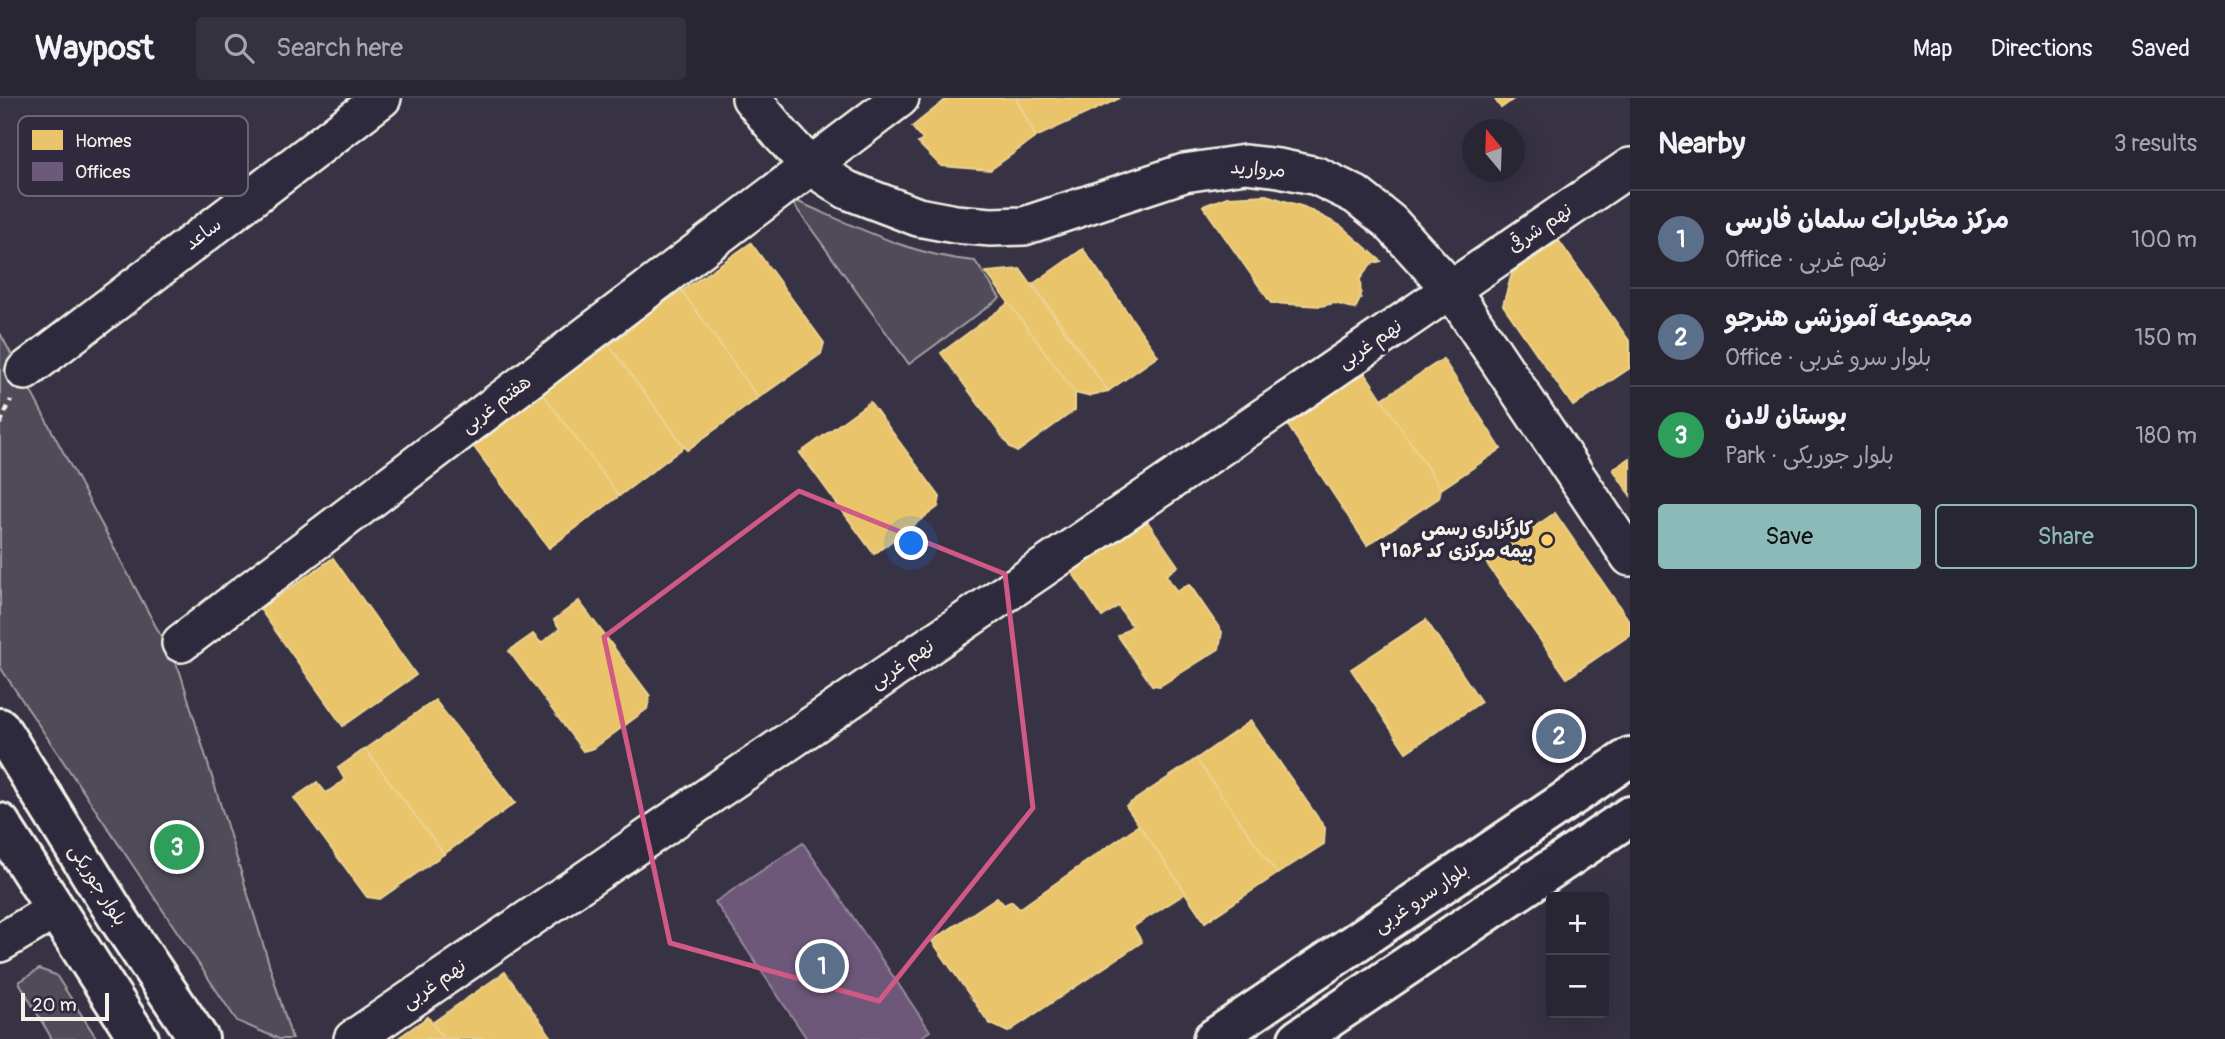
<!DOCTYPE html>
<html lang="en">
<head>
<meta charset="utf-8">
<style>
	body { margin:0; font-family:Pangolin,"Playpen Sans Arabic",sans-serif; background:#35323f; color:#f1f3f6 }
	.controls { position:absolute; right:21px; bottom:21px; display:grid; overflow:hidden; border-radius:7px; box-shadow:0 7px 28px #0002 }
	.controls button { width:63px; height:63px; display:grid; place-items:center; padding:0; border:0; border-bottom:2px solid #45434e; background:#292633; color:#f1f3f6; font:35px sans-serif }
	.compass { position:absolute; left:1462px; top:21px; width:63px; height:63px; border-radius:50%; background:#292633; box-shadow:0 7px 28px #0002; rotate:341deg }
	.scale { position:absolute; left:21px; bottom:18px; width:88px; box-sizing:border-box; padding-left:7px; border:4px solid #f4f1e8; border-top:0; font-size:19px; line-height:24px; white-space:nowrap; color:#f4f1e8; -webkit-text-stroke:5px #2f2a3d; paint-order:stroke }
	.you { position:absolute; left:912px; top:446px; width:24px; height:24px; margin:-18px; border:5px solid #fff; border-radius:50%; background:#1a73e8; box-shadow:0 0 0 10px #1a73e833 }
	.badge { display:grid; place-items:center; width:46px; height:46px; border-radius:50%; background:#8bbbb9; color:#fff; font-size:23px; font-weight:700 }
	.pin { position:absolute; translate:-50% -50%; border:4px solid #fff; box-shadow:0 2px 7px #0006 }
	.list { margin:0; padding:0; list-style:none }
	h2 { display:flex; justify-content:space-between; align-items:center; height:91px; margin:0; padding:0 28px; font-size:30px }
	h2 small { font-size:23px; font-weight:400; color:#a5a5ac }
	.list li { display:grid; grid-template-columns:46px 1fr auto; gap:21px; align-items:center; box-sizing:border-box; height:98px; padding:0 28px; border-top:2px solid #45434e }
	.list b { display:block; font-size:26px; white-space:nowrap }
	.list p { margin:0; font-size:23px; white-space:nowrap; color:#a5a5ac }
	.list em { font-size:23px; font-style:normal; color:#a5a5ac }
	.actions { display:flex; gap:14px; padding:21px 28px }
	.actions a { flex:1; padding:16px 0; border:2px solid #8bbbb9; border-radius:7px; text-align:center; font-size:24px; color:#8bbbb9 }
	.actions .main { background:#8bbbb9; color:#111 }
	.icon { flex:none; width:38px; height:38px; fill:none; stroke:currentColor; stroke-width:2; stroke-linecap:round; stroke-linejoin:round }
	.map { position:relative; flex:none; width:1630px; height:941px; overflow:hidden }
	header { display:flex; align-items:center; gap:42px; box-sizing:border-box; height:98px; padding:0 35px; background:#292633; border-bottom:2px solid #45434e }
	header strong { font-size:33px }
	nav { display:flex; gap:38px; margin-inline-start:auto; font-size:24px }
	.search { width:490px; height:63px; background:#35323f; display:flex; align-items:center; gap:18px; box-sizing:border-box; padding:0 24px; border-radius:7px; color:#a5a5ac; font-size:26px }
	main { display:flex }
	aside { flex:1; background:#292633 }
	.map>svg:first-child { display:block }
	.green { fill:#504b59; stroke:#a29ea0; stroke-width:2 }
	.homes { fill:#e9c46a; stroke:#ecd290; stroke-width:2 }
	.offices { fill:#6d597a; stroke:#96879b; stroke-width:2 }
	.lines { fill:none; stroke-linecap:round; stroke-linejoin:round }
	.minor-casing { stroke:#f4f1e8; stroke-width:42 }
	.major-casing { stroke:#f4f1e8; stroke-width:44 }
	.path { stroke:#f4f1e8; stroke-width:4.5; stroke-dasharray:7 5; stroke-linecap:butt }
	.minor { stroke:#2f2a3d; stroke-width:37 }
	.major { stroke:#2f2a3d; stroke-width:38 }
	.marked { fill:none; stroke:#d15985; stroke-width:5; stroke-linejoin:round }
	.poi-dot { fill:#ffd166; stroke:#2f2a3d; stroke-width:2.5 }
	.labels { text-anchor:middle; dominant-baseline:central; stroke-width:7; stroke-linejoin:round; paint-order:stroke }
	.street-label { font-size:19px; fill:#f4f1e8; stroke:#2f2a3d }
	.poi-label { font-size:19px; font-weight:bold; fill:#f4f1e8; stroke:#2f2a3d; text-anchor:end }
	.key { fill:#2f2a3d; stroke:#6a6670; stroke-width:2 }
	.key-label { font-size:19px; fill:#f4f1e8 }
</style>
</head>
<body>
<header>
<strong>Waypost</strong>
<div class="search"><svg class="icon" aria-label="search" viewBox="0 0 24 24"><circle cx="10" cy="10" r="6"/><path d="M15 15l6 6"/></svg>Search here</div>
<nav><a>Map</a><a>Directions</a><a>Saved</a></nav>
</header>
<main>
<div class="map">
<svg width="1630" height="941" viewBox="0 0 1630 941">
	<rect width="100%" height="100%" fill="#373244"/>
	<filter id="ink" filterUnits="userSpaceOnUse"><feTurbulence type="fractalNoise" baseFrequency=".0143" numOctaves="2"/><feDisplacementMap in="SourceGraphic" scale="14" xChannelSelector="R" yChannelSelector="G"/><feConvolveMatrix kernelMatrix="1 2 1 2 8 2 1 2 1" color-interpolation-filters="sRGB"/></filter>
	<g filter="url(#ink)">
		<g class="green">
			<path d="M789,100C849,125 910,158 975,163L1000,200L909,266Z"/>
			<polygon points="0,235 180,574 292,941 279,941 237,923 0,569"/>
			<polygon points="39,871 56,877 97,941 52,941 19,884"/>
		</g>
		<g class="homes">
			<polygon points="948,0 1016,0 1036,39 990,72 941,68 918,45 923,42 912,29"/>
			<polygon points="1016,0 1120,0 1036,39"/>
			<polygon points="1494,0 1515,0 1501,10"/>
			<polygon points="1266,97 1304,109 1341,128 1381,163 1371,166 1360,181 1361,199 1355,211 1335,205 1321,208 1271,205 1203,108 1227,99"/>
			<polygon points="1559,143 1630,244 1630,270 1573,308 1503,207 1512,175"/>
			<polygon points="751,145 824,245 821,256 758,300 682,193"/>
			<polygon points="1083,151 1158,258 1108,293 1033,186"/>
			<polygon points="1020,171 1108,293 1087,298 1075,295 986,174"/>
			<polygon points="682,193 758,300 687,352 609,247 631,231 642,219"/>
			<polygon points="1009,205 1075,295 1075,312 1017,354 1010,349 941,255"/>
			<polygon points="609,247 684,349 619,398 542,295"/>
			<polygon points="1443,261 1501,351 1441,391 1382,301"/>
			<polygon points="1365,275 1441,391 1439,400 1367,447 1287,326"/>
			<polygon points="542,295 619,398 549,450 471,345"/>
			<polygon points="870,304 940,399 938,409 874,456 800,355"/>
			<polygon points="1630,360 1630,397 1613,371"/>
			<polygon points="1555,415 1630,524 1630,537 1567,580 1485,463"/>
			<polygon points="1147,423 1178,468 1166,477 1177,494 1189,486 1222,534 1219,551 1160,588 1152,587 1118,538 1132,528 1118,508 1102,519 1072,474"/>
			<polygon points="333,460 416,577 343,628 260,511"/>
			<polygon points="579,503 650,598 647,611 594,650 583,653 509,553 533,536 541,545 560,531 554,522"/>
			<polygon points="1426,522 1481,604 1406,654 1351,571"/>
			<polygon points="435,602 515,705 444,756 365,651"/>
			<polygon points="1251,623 1325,730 1324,746 1277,776 1196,661"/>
			<polygon points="365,651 444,756 380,801 367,799 294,700 317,684 326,695 345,682 338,670"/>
			<polygon points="1196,661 1277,776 1205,824 1126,708"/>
			<polygon points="1139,727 1186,795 1133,829 1142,844 1008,934 989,925 932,843 997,799 1004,807 1012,803 1019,811"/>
			<polygon points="505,874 553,941 444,941 432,925"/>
			<polygon points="428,919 444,941 397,941"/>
		</g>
		<polygon class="offices" points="803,745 930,933 918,941 807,941 715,804"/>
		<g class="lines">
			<g class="minor-casing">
				<g id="minor">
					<polyline points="751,0 783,39 810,68 847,92 918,119 955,126 991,129 1024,128 1184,75 1245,66 1279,70 1317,78 1356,97 1390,124 1451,191 1630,459"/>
					<polyline points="25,273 382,0"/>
					<polyline points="181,545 900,0"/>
					<polyline points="0,845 55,812"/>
					<polyline points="353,941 1630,69"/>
				</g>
			</g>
			<g class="major-casing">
				<g id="major">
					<polyline points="0,630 120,823 199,941"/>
					<polyline points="0,725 139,941"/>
					<polyline points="1213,941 1630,659"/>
					<polyline points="1298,941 1630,718"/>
				</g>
			</g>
			<polyline class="path" points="0,326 11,302"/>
			<use href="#minor" class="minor"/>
			<use href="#major" class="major"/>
		</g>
	</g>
	<path class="marked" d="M799,393L1005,476L1033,710L879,903L670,845L604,539Z"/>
	<circle class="poi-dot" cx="1547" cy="442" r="7"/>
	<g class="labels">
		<g class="street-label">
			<text transform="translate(1258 71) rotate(4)">مروارید</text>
			<text transform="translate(1540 130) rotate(-34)">نهم شرقی</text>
			<text transform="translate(203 136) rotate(-37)">ساعد</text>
			<text transform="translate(1370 246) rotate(-34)">نهم غربی</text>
			<text transform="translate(496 306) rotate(-37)">هفتم غربی</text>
			<text transform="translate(902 566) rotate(-34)">نهم غربی</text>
			<text transform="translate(98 787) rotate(58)">بلوار جوریکی</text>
			<text transform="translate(1421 800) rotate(-34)">بلوار سرو غربی</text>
			<text transform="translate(434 886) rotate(-34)">نهم غربی</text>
		</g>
		<g class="poi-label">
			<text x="1533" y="431">کارگزاری رسمی<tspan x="1533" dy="22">بیمه مرکزی کد ۲۱۵۶</tspan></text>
		</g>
	</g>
	<rect x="18" y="18" width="230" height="80" rx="10" class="key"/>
	<rect x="32" y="32" width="31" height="20" fill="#e9c46a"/>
	<rect x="32" y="64" width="31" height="19" fill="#6d597a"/>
	<g class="key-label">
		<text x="75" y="49">Homes</text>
		<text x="75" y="80">Offices</text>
	</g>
</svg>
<div class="controls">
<button>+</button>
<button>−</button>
</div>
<svg class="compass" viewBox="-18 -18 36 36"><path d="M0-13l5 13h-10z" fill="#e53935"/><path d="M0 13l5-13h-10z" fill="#a5a5ac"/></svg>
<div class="scale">20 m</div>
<div class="you"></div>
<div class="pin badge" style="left:822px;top:868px;background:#5c6f8a">1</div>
<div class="pin badge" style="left:1559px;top:638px;background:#5c6f8a">2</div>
<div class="pin badge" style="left:177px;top:749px;background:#2e9e5b">3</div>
</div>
<aside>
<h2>Nearby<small>3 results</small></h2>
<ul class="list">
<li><span class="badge" style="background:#5c6f8a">1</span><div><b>مرکز مخابرات سلمان فارسی</b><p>Office · نهم غربی</p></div><em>100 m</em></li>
<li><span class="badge" style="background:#5c6f8a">2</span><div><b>مجموعه آموزشی هنرجو</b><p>Office · بلوار سرو غربی</p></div><em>150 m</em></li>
<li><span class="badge" style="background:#2e9e5b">3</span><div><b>بوستان لادن</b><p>Park · بلوار جوریکی</p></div><em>180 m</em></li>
</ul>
<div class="actions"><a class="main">Save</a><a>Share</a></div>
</aside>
</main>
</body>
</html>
